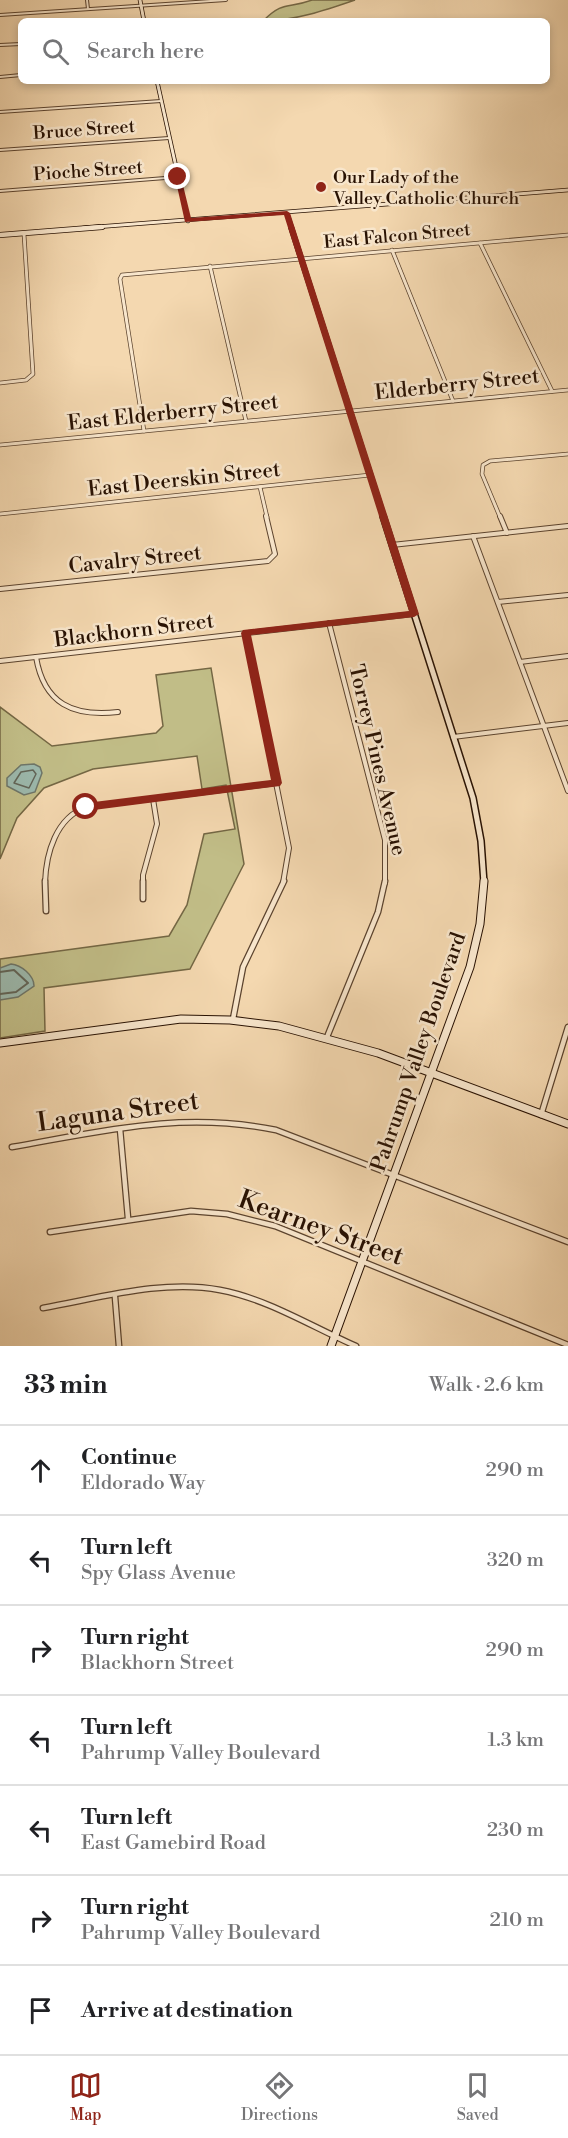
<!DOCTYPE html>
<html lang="en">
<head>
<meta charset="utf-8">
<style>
	body { margin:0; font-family:"Libre Bodoni",serif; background:#f6f6f6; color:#202124 }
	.stop { position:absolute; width:18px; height:18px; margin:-14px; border:4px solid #8f2418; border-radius:50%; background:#fff }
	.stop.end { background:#8f2418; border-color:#fff; box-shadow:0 2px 6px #0008 }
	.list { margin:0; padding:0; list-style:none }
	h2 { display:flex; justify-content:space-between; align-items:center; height:78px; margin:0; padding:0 24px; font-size:26px }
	h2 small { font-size:20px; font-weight:400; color:#757577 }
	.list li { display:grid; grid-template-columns:39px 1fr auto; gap:18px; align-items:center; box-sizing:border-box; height:90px; padding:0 24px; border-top:2px solid #e0e0e0 }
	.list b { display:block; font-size:22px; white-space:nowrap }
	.list p { margin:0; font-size:20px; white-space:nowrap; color:#757577 }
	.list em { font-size:20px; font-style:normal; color:#757577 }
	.icon { flex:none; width:33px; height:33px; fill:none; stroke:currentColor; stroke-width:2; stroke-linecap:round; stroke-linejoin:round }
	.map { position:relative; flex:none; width:568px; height:1346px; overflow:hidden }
	.search { position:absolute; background:#fff; box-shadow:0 3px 9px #0003; left:18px; right:18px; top:18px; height:66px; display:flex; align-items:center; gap:15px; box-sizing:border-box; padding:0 21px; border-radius:9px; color:#757577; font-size:22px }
	.sheet { height:708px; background:#fff }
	nav { display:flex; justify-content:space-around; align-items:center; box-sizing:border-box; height:84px; border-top:2px solid #e0e0e0; background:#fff; font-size:16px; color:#757577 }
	nav a { display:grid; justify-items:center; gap:3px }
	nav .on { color:#8f2418 }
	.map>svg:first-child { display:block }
	.green { fill:#c1bd87; stroke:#746744; stroke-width:1.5 }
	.water { fill:#9cb9ad; stroke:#6e7669; stroke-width:1.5 }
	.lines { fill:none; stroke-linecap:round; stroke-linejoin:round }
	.shore-far1 { stroke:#626558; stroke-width:1.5 }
	.shore { stroke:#626558; stroke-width:2 }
	.street-far3-casing { stroke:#5b432e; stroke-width:4 }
	.street-far2-casing { stroke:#5b432e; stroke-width:4.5 }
	.street-far1-casing { stroke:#5b432e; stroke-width:6 }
	.street-casing { stroke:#5b432e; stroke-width:7 }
	.secondary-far3-casing { stroke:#281102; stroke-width:4.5 }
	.secondary-far2-casing { stroke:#281102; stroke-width:6 }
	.secondary-far1-casing { stroke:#281102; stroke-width:8 }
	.secondary-casing { stroke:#281102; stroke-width:9 }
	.street-far3 { stroke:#f8e6cc; stroke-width:2 }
	.street-far2 { stroke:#f8e6cc; stroke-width:3 }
	.street-far1 { stroke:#f8e6cc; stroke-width:4 }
	.street { stroke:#f8e6cc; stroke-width:4.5 }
	.secondary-far3 { stroke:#f8e6cc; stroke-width:3 }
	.secondary-far2 { stroke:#f8e6cc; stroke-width:4.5 }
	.secondary-far1 { stroke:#f8e6cc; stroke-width:5 }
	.secondary { stroke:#f8e6cc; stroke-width:7 }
	.route { fill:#8f2418 }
	.poi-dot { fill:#8f2418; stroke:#f8e6cc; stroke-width:2 }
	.labels { text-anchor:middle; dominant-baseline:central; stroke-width:5; stroke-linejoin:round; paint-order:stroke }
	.far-street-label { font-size:18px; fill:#281102; stroke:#f8e6cc }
	.far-poi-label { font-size:18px; fill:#281102; stroke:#f8e6cc; text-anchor:start }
	.street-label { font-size:21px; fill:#281102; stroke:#f8e6cc }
	.near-street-label { font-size:26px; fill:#281102; stroke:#f8e6cc }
</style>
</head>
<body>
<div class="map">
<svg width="568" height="1346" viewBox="0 0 568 1346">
	<rect width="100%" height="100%" fill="#f4d8b0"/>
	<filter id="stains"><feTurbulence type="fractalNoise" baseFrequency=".00333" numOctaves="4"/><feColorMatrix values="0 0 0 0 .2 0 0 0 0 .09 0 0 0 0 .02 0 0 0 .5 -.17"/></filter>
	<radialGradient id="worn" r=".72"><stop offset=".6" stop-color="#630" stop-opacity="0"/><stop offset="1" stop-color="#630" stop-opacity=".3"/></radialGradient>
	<g class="green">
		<path d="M312,0H355C326,10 294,21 263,21C284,0 288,9 312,0Z"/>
		<polygon points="211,668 244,864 190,969 44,988 45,1031 0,1038 0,959 169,936 187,905 204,834 235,829 226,785 202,789 197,756 93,769 44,788 17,818 0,859 0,707 52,746 156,733 163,726 156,675"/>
	</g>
	<g class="water">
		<polygon points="34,764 40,767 42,773 35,792 24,795 7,786 7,778 21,765"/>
		<path d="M11,964C21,965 34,975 34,986L18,997L0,1000V968Z"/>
	</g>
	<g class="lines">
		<polygon class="shore-far1" points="33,770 36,774 29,788 14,783 21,772"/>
		<polyline class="shore" points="0,972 14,970 28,983 16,992 0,994"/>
		<g class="street-far3-casing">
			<g id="street-far3">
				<polyline points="87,0 88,9"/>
				<polyline points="0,15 226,0"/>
				<polyline points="0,45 21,44"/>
				<polyline points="0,77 21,75"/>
				<polyline points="0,112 161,101"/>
				<polyline points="0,150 169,138"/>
				<polyline points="0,191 178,177"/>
			</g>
		</g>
		<g class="street-far2-casing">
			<g id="street-far2">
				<polyline points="480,243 552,391"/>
				<polyline points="392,250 453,401"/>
				<polyline points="210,266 246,421"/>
				<polyline points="0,383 26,380 33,374 24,234"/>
				<polyline points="144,431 120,279 122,275 568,235"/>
				<polyline points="0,445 568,390"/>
				<polyline points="260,487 267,517"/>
				<polyline points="0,514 370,475"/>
				<polyline points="500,517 482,474 483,465 490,461 568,454"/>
			</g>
		</g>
		<g class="street-far1-casing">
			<g id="street-far1">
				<polyline points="500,516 507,533"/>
				<polyline points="473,536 568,791"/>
				<polyline points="392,545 568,526"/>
				<polyline points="0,589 268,561 275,554 266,516"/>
				<polyline points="498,602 568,595"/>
				<polyline points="329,623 385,840 385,883"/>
				<polyline points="246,633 289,848 283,883"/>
				<path d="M36,657C44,704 73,717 118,712"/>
				<polyline points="0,661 414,614"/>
				<polyline points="520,662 568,656"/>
				<polyline points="453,737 568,723"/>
				<path d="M45,883C46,853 56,818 86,807L277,783"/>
				<polyline points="143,883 143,875 157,824 153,799"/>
			</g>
		</g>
		<g class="street-casing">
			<g id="street">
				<polyline points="45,881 46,911"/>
				<polyline points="143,881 143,899"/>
				<polyline points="233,1019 243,967 284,881"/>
				<polyline points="327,1037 378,912 385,881"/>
				<polyline points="541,1115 568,1027"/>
				<polyline points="120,1129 128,1218"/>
				<path d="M12,1147C104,1131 182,1111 276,1130L568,1242"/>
				<polyline points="50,1232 191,1211 227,1214 275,1226 568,1345"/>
				<polyline points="115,1297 119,1346"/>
				<path d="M43,1308C100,1298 163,1279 220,1290C268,1299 312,1327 356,1346"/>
			</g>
		</g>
		<g class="secondary-far3-casing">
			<g id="secondary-far3">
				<polyline points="140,0 144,21"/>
				<polyline points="157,81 188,221"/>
				<polyline points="287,213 292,228"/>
				<polyline points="83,228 568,190"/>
			</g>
		</g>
		<g class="secondary-far2-casing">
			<g id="secondary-far2">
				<polyline points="291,227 384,517"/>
				<polyline points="0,235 102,227"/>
			</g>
		</g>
		<g class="secondary-far1-casing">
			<polyline id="secondary-far1" points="383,516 473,798 481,841 484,883"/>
		</g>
		<g class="secondary-casing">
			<g id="secondary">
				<polyline points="0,1043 181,1019 230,1020 279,1026 378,1053 568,1124"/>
				<polyline points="331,1346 470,967 480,924 484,881"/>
			</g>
		</g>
		<use href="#street-far3" class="street-far3"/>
		<use href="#street-far2" class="street-far2"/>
		<use href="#street-far1" class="street-far1"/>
		<use href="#street" class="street"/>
		<use href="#secondary-far3" class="secondary-far3"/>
		<use href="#secondary-far2" class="secondary-far2"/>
		<use href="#secondary-far1" class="secondary-far1"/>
		<use href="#secondary" class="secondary"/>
	</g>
	<polygon class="route" points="178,175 181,177 191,218 287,211 290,213 419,614 414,617 251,635 282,783 280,786 86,811 80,807 86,803 271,780 241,633 243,630 409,611 284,215 185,222 175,177"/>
	<circle class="poi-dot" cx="321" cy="187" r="6"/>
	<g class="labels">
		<g class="far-street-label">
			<text transform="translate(84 130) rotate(-4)">Bruce Street</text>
			<text transform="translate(88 171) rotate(-4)">Pioche Street</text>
			<text transform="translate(397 236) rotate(-5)">East Falcon Street</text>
		</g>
		<g class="far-poi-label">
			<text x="333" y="177">Our Lady of the<tspan x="333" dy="21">Valley Catholic Church</tspan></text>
		</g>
		<g class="street-label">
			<text transform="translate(457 385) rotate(-6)">Elderberry Street</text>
			<text transform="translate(173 413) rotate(-6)">East Elderberry Street</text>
			<text transform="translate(184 480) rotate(-6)">East Deerskin Street</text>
			<text transform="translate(135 560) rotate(-6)">Cavalry Street</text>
			<text transform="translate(134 631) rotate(-7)">Blackhorn Street</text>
			<text transform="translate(377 760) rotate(77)">Torrey Pines Avenue</text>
			<text transform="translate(419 1052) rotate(-71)">Pahrump Valley Boulevard</text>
		</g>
		<g class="near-street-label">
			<text transform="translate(118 1112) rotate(-8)">Laguna Street</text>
			<text transform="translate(321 1228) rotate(20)">Kearney Street</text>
		</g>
	</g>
	<rect width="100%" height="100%" filter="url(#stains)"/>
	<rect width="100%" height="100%" fill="url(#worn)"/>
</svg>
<div class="stop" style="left:86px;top:807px"></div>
<div class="stop end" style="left:178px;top:177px"></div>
<div class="search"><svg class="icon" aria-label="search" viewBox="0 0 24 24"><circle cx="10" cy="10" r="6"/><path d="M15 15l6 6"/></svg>Search here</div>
</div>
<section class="sheet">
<h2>33 min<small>Walk · 2.6 km</small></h2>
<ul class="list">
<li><svg class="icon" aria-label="ahead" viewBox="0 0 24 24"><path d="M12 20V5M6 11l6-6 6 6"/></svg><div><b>Continue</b><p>Eldorado Way</p></div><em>290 m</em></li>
<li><svg class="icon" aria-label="left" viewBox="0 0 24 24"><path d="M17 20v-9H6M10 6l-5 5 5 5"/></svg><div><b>Turn left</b><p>Spy Glass Avenue</p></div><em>320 m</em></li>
<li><svg class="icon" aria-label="right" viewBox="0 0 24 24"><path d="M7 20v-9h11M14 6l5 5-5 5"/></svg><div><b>Turn right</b><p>Blackhorn Street</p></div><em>290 m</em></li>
<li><svg class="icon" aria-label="left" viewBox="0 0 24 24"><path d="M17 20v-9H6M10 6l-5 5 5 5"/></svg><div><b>Turn left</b><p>Pahrump Valley Boulevard</p></div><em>1.3 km</em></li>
<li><svg class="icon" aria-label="left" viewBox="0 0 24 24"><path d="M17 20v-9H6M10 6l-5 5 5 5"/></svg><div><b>Turn left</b><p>East Gamebird Road</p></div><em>230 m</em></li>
<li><svg class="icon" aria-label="right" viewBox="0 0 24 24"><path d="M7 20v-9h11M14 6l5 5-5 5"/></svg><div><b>Turn right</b><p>Pahrump Valley Boulevard</p></div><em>210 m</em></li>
<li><svg class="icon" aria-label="arrive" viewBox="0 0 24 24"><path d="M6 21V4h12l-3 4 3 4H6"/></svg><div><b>Arrive at destination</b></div></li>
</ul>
</section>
<nav>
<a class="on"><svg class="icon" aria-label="map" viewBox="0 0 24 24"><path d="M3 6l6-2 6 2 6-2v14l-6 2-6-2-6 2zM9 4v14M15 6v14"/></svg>Map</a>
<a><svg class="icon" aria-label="directions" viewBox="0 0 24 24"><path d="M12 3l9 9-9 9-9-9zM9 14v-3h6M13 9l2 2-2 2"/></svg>Directions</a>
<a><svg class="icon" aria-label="saved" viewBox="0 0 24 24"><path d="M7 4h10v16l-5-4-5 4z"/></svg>Saved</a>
</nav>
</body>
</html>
